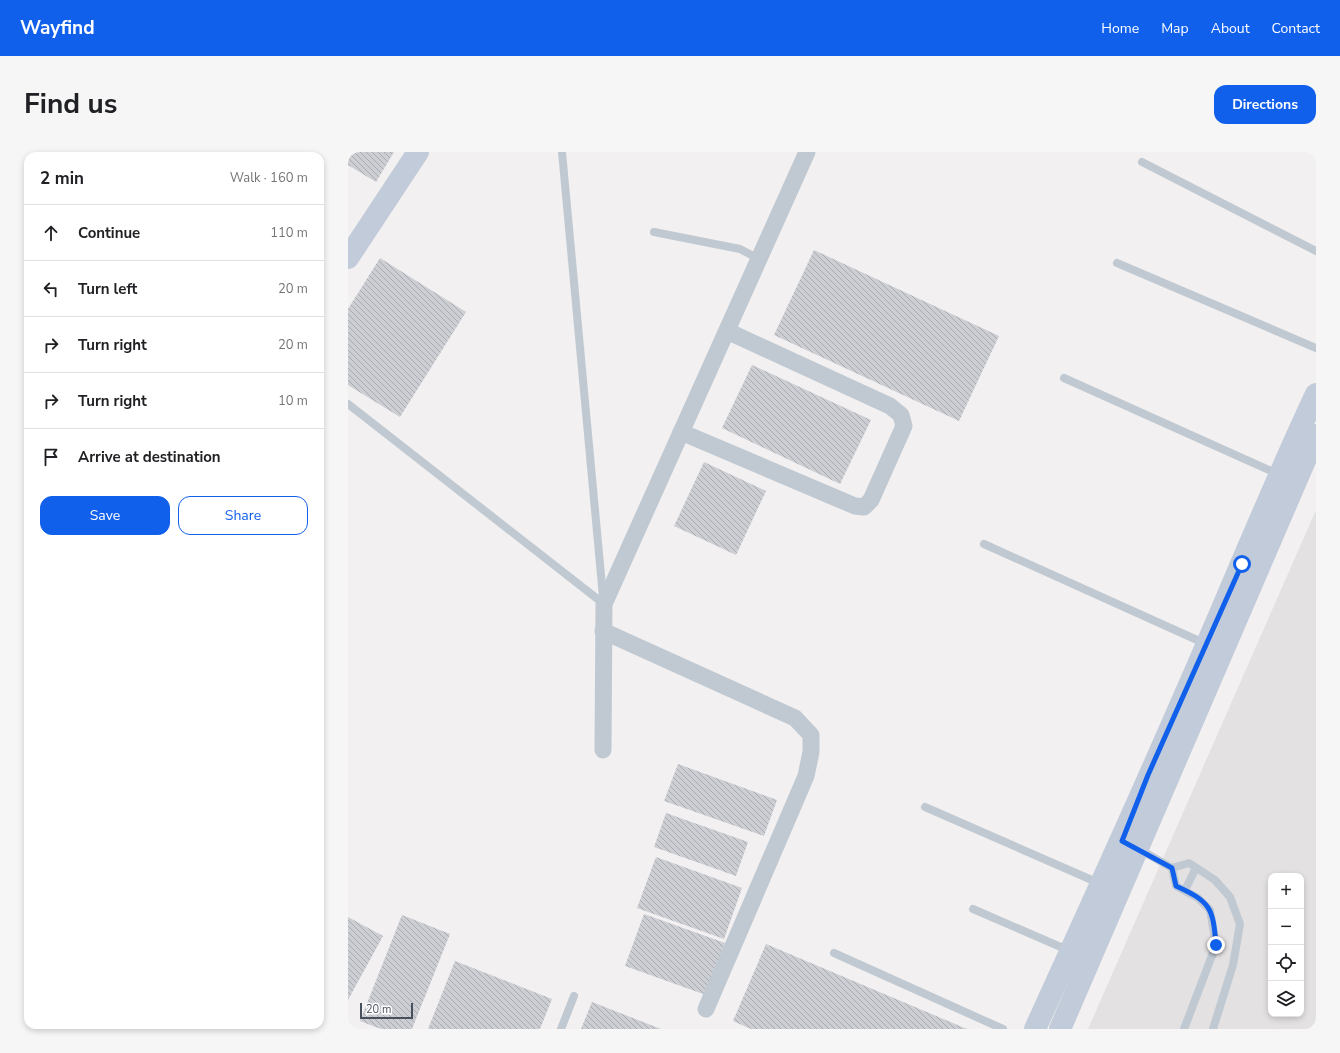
<!DOCTYPE html>
<html lang="en">
<head>
<meta charset="utf-8">
<style>
	body { margin:0; font-family:"Nunito Sans",sans-serif; background:#f6f6f6; color:#202124 }
	.controls { position:absolute; right:12px; bottom:12px; display:grid; overflow:hidden; border-radius:8px; box-shadow:0 2px 6px #0003 }
	.controls button { width:36px; height:36px; display:grid; place-items:center; padding:0; border:0; border-bottom:1px solid #e0e0e0; background:#fff; color:#202124; font:20px sans-serif }
	.scale { position:absolute; left:12px; bottom:10px; width:53px; box-sizing:border-box; padding-left:4px; border:2px solid #47515e; border-top:0; font-size:11px; line-height:14px; white-space:nowrap; color:#47515e; -webkit-text-stroke:3px #fff; paint-order:stroke }
	.stop { position:absolute; width:12px; height:12px; margin:-9px; border:3px solid #1160eb; border-radius:50%; background:#fff }
	.stop.end { background:#1160eb; border-color:#fff; box-shadow:0 1px 4px #0008 }
	.list { margin:0; padding:0; list-style:none }
	h2 { display:flex; justify-content:space-between; align-items:center; height:52px; margin:0; padding:0 16px; font-size:17px }
	h2 small { font-size:13px; font-weight:400; color:#757577 }
	.list li { display:grid; grid-template-columns:26px 1fr auto; gap:12px; align-items:center; box-sizing:border-box; height:56px; padding:0 16px; border-top:1px solid #e0e0e0 }
	.list b { display:block; font-size:15px; white-space:nowrap }
	.list em { font-size:13px; font-style:normal; color:#757577 }
	.actions { display:flex; gap:8px; padding:12px 16px }
	.actions a { flex:1; padding:9px 0; border:1px solid #1160eb; border-radius:12px; text-align:center; font-size:14px; color:#1160eb }
	.actions .main { background:#1160eb; color:#fff }
	.icon { flex:none; width:22px; height:22px; fill:none; stroke:currentColor; stroke-width:2; stroke-linecap:round; stroke-linejoin:round }
	.map { position:relative; flex:none; width:968px; height:877px; overflow:hidden; border-radius:12px }
	header { display:flex; align-items:center; gap:24px; box-sizing:border-box; height:56px; padding:0 20px; background:#1160eb; color:#fff }
	header strong { font-size:19px }
	nav { display:flex; gap:22px; margin-inline-start:auto; font-size:14px }
	.intro { display:flex; align-items:center; justify-content:space-between; box-sizing:border-box; height:96px; padding:0 24px }
	h1 { margin:0; font-size:28px }
	.button { padding:10px 18px; border-radius:12px; background:#1160eb; color:#fff; font-size:14px; font-weight:700 }
	main { display:flex; gap:24px; padding:0 24px }
	aside { flex:1; background:#fff; border-radius:12px; box-shadow:0 2px 6px #0003 }
	.map>svg:first-child { display:block }
	.education { fill:#e3e1e2; fill-rule:evenodd }
	.building { fill:url(#building-back-hatch) }
	.lines { fill:none; stroke-linecap:round; stroke-linejoin:round }
	.lane { stroke:#c0c9d2; stroke-width:8 }
	.street { stroke:#c0c9d2; stroke-width:17 }
	.secondary { stroke:#c2cbd9; stroke-width:22 }
	.route { stroke:#1160eb; stroke-width:5 }
</style>
</head>
<body>
<header>
<strong>Wayfind</strong>
<nav><a>Home</a><a>Map</a><a>About</a><a>Contact</a></nav>
</header>
<div class="intro"><h1>Find us</h1><a class="button">Directions</a></div>
<main>
<aside>
<h2>2 min<small>Walk · 160 m</small></h2>
<ul class="list">
<li><svg class="icon" aria-label="ahead" viewBox="0 0 24 24"><path d="M12 20V5M6 11l6-6 6 6"/></svg><div><b>Continue</b></div><em>110 m</em></li>
<li><svg class="icon" aria-label="left" viewBox="0 0 24 24"><path d="M17 20v-9H6M10 6l-5 5 5 5"/></svg><div><b>Turn left</b></div><em>20 m</em></li>
<li><svg class="icon" aria-label="right" viewBox="0 0 24 24"><path d="M7 20v-9h11M14 6l5 5-5 5"/></svg><div><b>Turn right</b></div><em>20 m</em></li>
<li><svg class="icon" aria-label="right" viewBox="0 0 24 24"><path d="M7 20v-9h11M14 6l5 5-5 5"/></svg><div><b>Turn right</b></div><em>10 m</em></li>
<li><svg class="icon" aria-label="arrive" viewBox="0 0 24 24"><path d="M6 21V4h12l-3 4 3 4H6"/></svg><div><b>Arrive at destination</b></div></li>
</ul>
<div class="actions"><a class="main">Save</a><a>Share</a></div>
</aside>
<div class="map">
<svg width="968" height="877" viewBox="0 0 968 877">
	<defs>
		<pattern id="building-back-hatch" width="6" height="6" patternUnits="userSpaceOnUse"><rect width="6" height="6" fill="#ccced4"/><path d="M-1 5l2 2M0 0l6 6M5-1l2 2" fill="none" stroke="#a7aaaf"/></pattern>
	</defs>
	<rect width="100%" height="100%" fill="#f2f0f0"/>
	<path class="education" d="M968,358V877H740ZM923,724H953V862H923Z"/>
	<g class="building">
		<polygon points="0,0 46,0 28,30 0,13"/>
		<polygon points="466,98 651,184 611,269 426,183"/>
		<polygon points="32,106 118,160 52,265 0,233 0,157"/>
		<polygon points="404,213 523,268 492,332 374,276"/>
		<polygon points="356,310 418,339 388,403 326,374"/>
		<polygon points="330,612 429,648 416,684 316,649"/>
		<polygon points="318,661 400,690 388,724 306,695"/>
		<polygon points="308,705 394,736 376,787 289,756"/>
		<polygon points="296,762 377,791 358,843 277,814"/>
		<polygon points="54,763 102,782 64,877 33,877 12,869"/>
		<polygon points="0,765 35,784 0,848"/>
		<polygon points="418,792 619,877 403,877 385,869"/>
		<polygon points="107,809 204,847 192,877 80,877"/>
		<polygon points="244,850 313,877 233,877"/>
	</g>
	<g class="lines">
		<g class="lane">
			<polyline points="214,0 255,445"/>
			<polyline points="794,10 968,99"/>
			<polyline points="306,80 392,97 411,107"/>
			<polyline points="769,111 968,196"/>
			<polyline points="716,226 930,322"/>
			<polyline points="0,252 256,452"/>
			<polyline points="636,392 858,492"/>
			<polyline points="577,655 753,732"/>
			<polyline points="791,697 824,716 841,711 867,728 882,745 892,772 885,813 865,877"/>
			<polyline points="824,716 828,734 850,746 862,758 868,793 836,877"/>
			<polyline points="837,738 848,716"/>
			<polyline points="625,757 722,799"/>
			<polyline points="486,801 655,877"/>
			<polyline points="213,877 226,844"/>
		</g>
		<g class="street">
			<polyline points="333,280 507,354 516,355 523,348 556,274 553,263 542,254 379,179"/>
			<polyline points="255,479 447,566 463,583 463,600 458,624 358,857"/>
			<polyline points="255,598 256,452 459,0"/>
		</g>
		<g class="secondary">
			<polyline points="0,106 70,0"/>
			<path d="M687,877C738,765 789,653 838,540C882,440 922,340 968,242"/>
			<polyline points="712,877 968,283"/>
		</g>
	</g>
	<g class="lines">
		<path class="route" d="M868,793C865,756 863,750 828,734L824,716L774,689L800,623L894,412"/>
	</g>
</svg>
<div class="controls">
<button>+</button>
<button>−</button>
<button><svg class="icon" aria-label="locate" viewBox="0 0 24 24"><circle cx="12" cy="12" r="6"/><path d="M12 2v4M12 18v4M2 12h4M18 12h4"/></svg></button>
<button><svg class="icon" aria-label="layers" viewBox="0 0 24 24"><path d="M12 4l9 5-9 5-9-5zM3 14l9 5 9-5"/></svg></button>
</div>
<div class="scale">20 m</div>
<div class="stop" style="left:894px;top:412px"></div>
<div class="stop end" style="left:868px;top:793px"></div>
</div>
</main>
</body>
</html>
